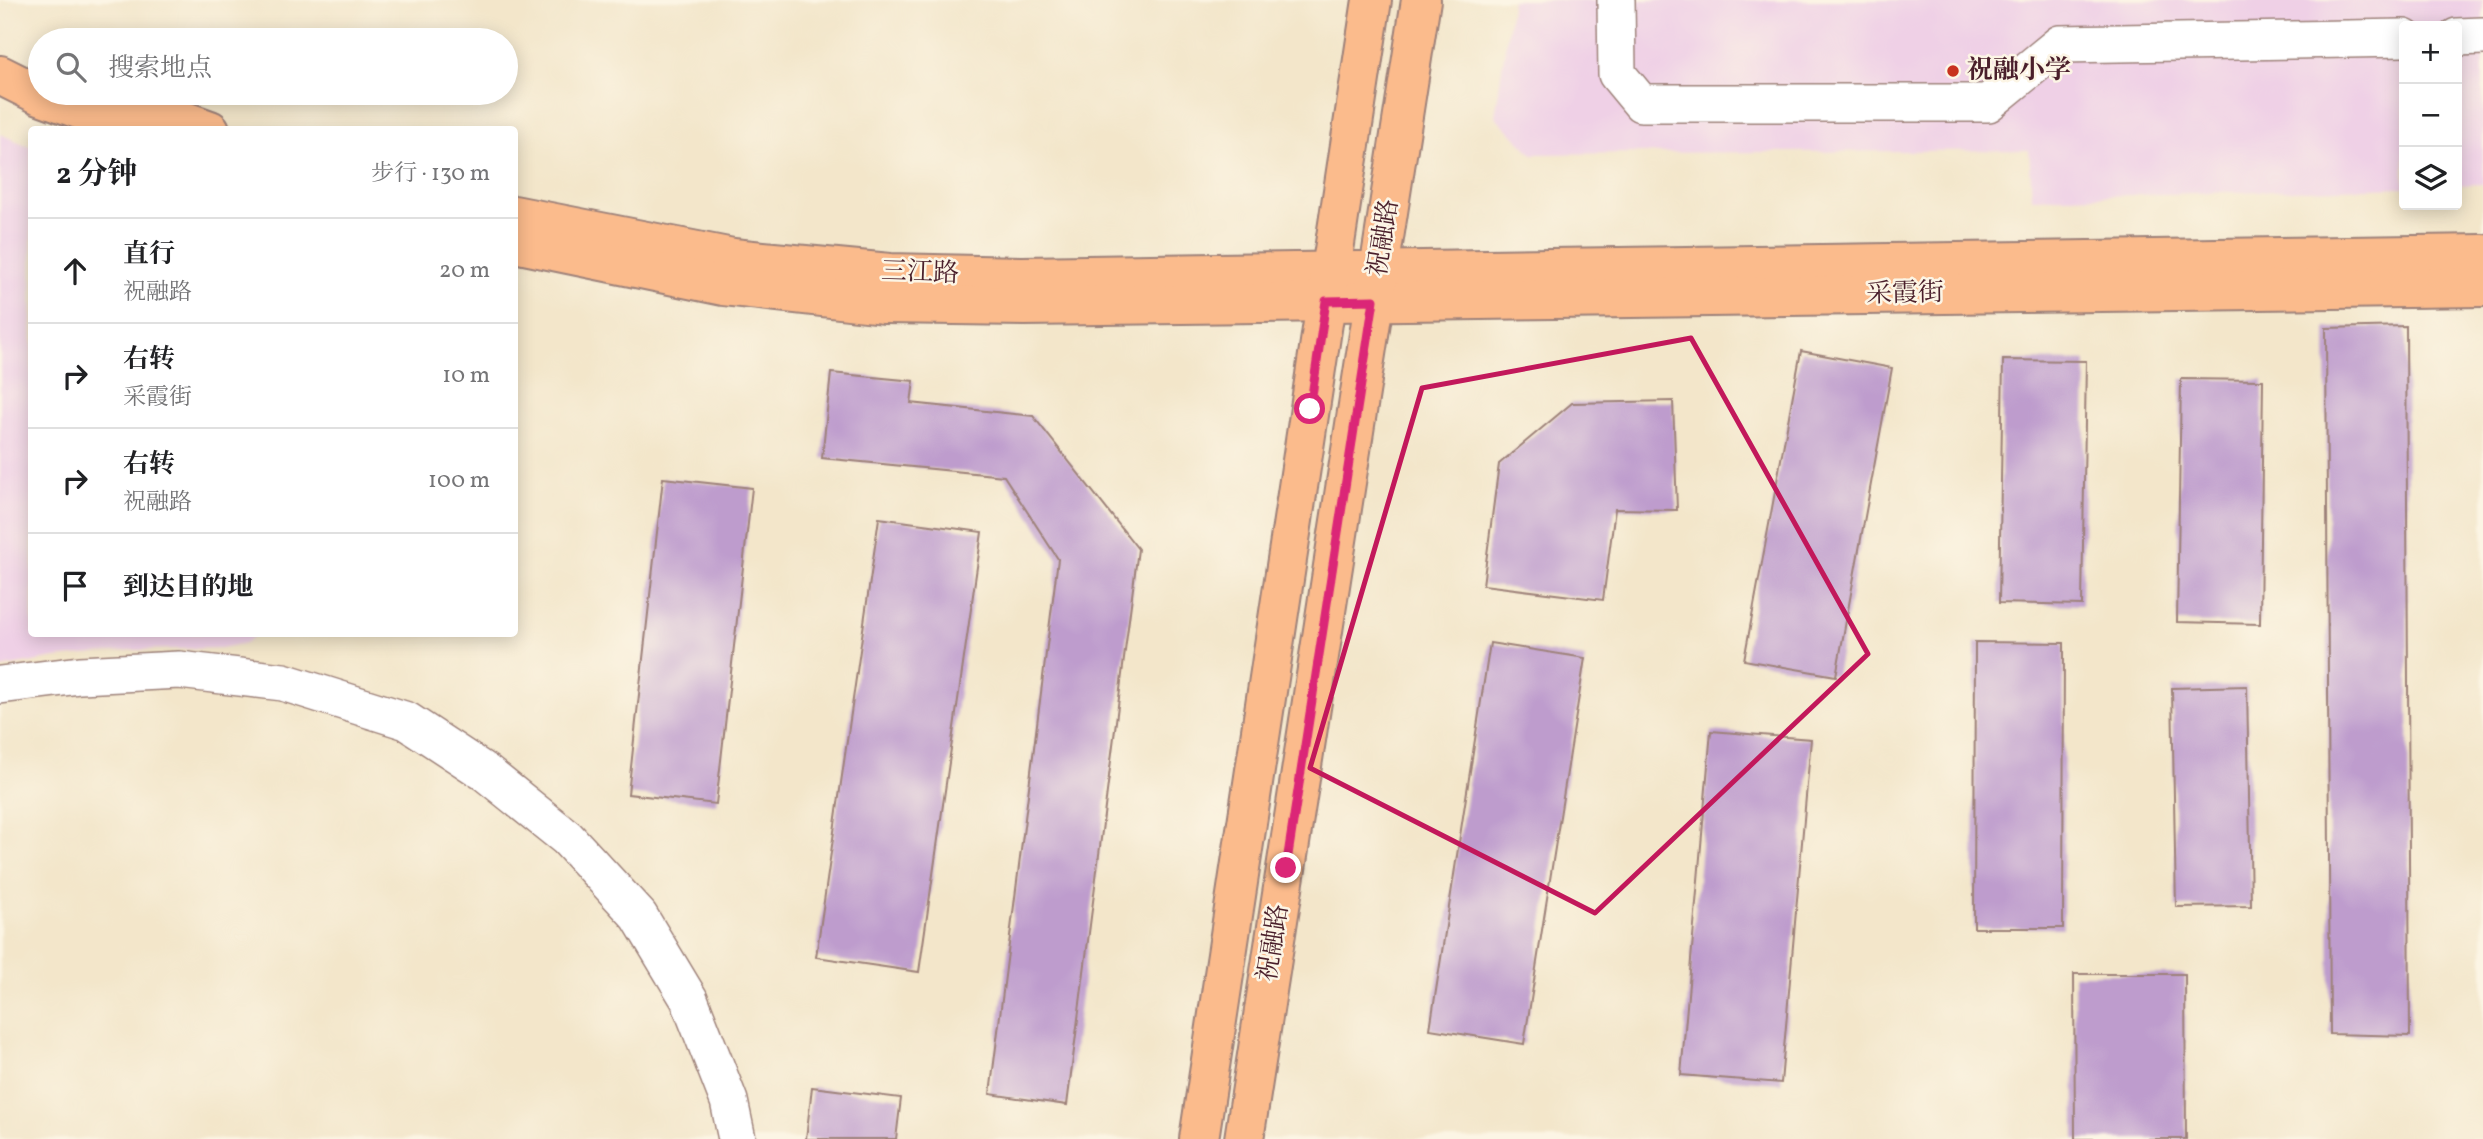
<!DOCTYPE html>
<html lang="zh">
<head>
<meta charset="utf-8">
<style>
	body { margin:0; font-family:Vollkorn,"Noto Serif SC",serif; background:#f2f2f2; color:#202124 }
	.controls { position:absolute; right:21px; top:21px; display:grid; overflow:hidden; border-radius:7px; box-shadow:0 4px 18px #0003 }
	.controls button { width:63px; height:63px; display:grid; place-items:center; padding:0; border:0; border-bottom:2px solid #e0e0e0; background:#fff; color:#202124; font:35px sans-serif }
	.stop { position:absolute; width:21px; height:21px; margin:-16px; border:5px solid #db2777; border-radius:50%; background:#fff }
	.stop.end { background:#db2777; border-color:#fff; box-shadow:0 2px 7px #0008 }
	.list { margin:0; padding:0; list-style:none }
	h2 { display:flex; justify-content:space-between; align-items:center; height:91px; margin:0; padding:0 28px; font-size:30px }
	h2 small { font-size:23px; font-weight:400; color:#757577 }
	.list li { display:grid; grid-template-columns:46px 1fr auto; gap:21px; align-items:center; box-sizing:border-box; height:105px; padding:0 28px; border-top:2px solid #e0e0e0 }
	.list b { display:block; font-size:26px; white-space:nowrap }
	.list p { margin:0; font-size:23px; white-space:nowrap; color:#757577 }
	.list em { font-size:23px; font-style:normal; color:#757577 }
	.icon { flex:none; width:38px; height:38px; fill:none; stroke:currentColor; stroke-width:2; stroke-linecap:round; stroke-linejoin:round }
	.map { position:relative; flex:none; width:2483px; height:1139px; overflow:hidden }
	.search { position:absolute; background:#fff; box-shadow:0 4px 18px #0003; left:28px; top:28px; width:490px; height:77px; display:flex; align-items:center; gap:18px; box-sizing:border-box; padding:0 24px; border-radius:38px; color:#757577; font-size:26px }
	.panel { position:absolute; background:#fff; box-shadow:0 4px 18px #0003; left:28px; top:126px; width:490px; height:511px; border-radius:7px }
	.map>svg:first-child { display:block }
	.built { fill:#efd0e6 }
	.building { fill:#be9ccd }
	.lines { fill:none; stroke-linecap:round; stroke-linejoin:round }
	.minor-casing { stroke:#9e827a; stroke-width:40 }
	.major-casing { stroke:#9e827a; stroke-width:42 }
	.minor { stroke:#fff; stroke-width:37 }
	.major { stroke:#fbbb8c; stroke-width:38 }
	.route { stroke:#db2777; stroke-width:9 }
	.marked { fill:none; stroke:#c2185b; stroke-width:5; stroke-linejoin:round }
	.poi-dot { fill:#c8321e; stroke:#fcf5e5; stroke-width:2.5 }
	.labels { text-anchor:middle; dominant-baseline:central; stroke-width:5; stroke-linejoin:round; paint-order:stroke }
	.poi-label { font-size:26px; font-weight:bold; fill:#4a1f2b; stroke:#fcf5e5; text-anchor:start }
	.street-label { font-size:26px; fill:#4a1f2b; stroke:#fcf5e5 }
</style>
</head>
<body>
<div class="map">
<svg width="2483" height="1139" viewBox="0 0 2483 1139">
	<rect width="100%" height="100%" fill="#fcf5e5"/>
	<filter id="ink" filterUnits="userSpaceOnUse"><feTurbulence type="fractalNoise" baseFrequency=".0143" numOctaves="2"/><feDisplacementMap in="SourceGraphic" scale="14" xChannelSelector="R" yChannelSelector="G"/><feConvolveMatrix kernelMatrix="1 2 1 2 8 2 1 2 1" color-interpolation-filters="sRGB"/></filter>
	<filter id="wash" filterUnits="userSpaceOnUse"><feTurbulence type="fractalNoise" baseFrequency=".00686" numOctaves="4" result="noise"/><feDisplacementMap in="SourceGraphic" scale="28" xChannelSelector="R" yChannelSelector="G"/><feGaussianBlur stdDeviation="1.57" result="paint"/><feColorMatrix in="noise" values="0 0 0 0 0 0 0 0 0 0 0 0 0 0 0 0 0 1.4 0 .05"/><feComposite in="paint" operator="in"/></filter>
	<g filter="url(#wash)">
		<rect width="100%" height="100%" fill="#f3e6ca"/>
		<g class="built">
			<polygon points="1512,0 2483,0 2483,184 2457,185 2457,26 2404,26 2404,187 2032,198 2029,150 1532,154 1495,116"/>
			<polygon points="0,134 31,147 32,634 257,634 245,643 221,648 131,650 55,658 0,668"/>
		</g>
		<g id="blocks">
			<g class="building">
				<polygon points="2406,326 2410,1036 2330,1034 2326,328"/>
				<polygon points="1801,351 1892,368 1836,676 1744,660"/>
				<polygon points="2003,360 2086,361 2082,605 1999,603"/>
				<polygon points="831,373 914,381 911,403 1033,416 1138,549 1067,1105 990,1094 1058,559 1004,476 822,458"/>
				<polygon points="2181,379 2263,380 2260,624 2177,622"/>
				<polygon points="1673,401 1677,510 1615,509 1603,600 1483,585 1499,464 1572,403"/>
				<polygon points="663,478 752,488 716,804 628,794"/>
				<polygon points="879,518 982,532 919,972 816,957"/>
				<polygon points="1975,642 2064,643 2063,928 1974,928"/>
				<polygon points="1490,643 1585,658 1524,1044 1430,1029"/>
				<polygon points="2247,686 2251,906 2176,907 2172,688"/>
				<polygon points="1711,731 1811,739 1781,1083 1681,1075"/>
				<polygon points="2074,974 2185,974 2186,1139 2075,1139"/>
				<polygon points="812,1087 901,1098 896,1139 806,1139"/>
			</g>
		</g>
	</g>
	<g filter="url(#ink)">
		<use href="#blocks" fill-opacity="0" stroke="#9e827a" stroke-width="2"/>
		<g class="lines">
			<g class="minor-casing">
				<g id="minor">
					<polyline points="1616,0 1617,74 1641,103 1988,103 2060,44 2404,38"/>
					<polyline points="2457,37 2483,36"/>
					<polyline points="0,685 80,675 179,670 283,682 407,721 486,773 567,838 639,916 689,999 729,1101 737,1139"/>
				</g>
			</g>
			<g class="major-casing">
				<g id="major">
					<polyline points="0,75 40,95 135,130"/>
					<polyline points="108,93 210,130"/>
					<polyline points="514,215 733,258 890,273 1022,276 2483,254"/>
					<polyline points="514,243 723,286 884,304 1024,306 2483,287"/>
					<polyline points="1199,1139 1372,0"/>
					<polyline points="1244,1139 1421,0"/>
				</g>
			</g>
			<use href="#minor" class="minor"/>
			<use href="#major" class="major"/>
		</g>
	</g>
	<g class="lines" filter="url(#ink)">
		<polyline class="route" points="1286,868 1374,300 1326,301 1310,409"/>
	</g>
	<path class="marked" d="M1691,338L1868,654L1595,913L1310,768L1422,388Z"/>
	<circle class="poi-dot" cx="1953" cy="71" r="7"/>
	<g class="labels">
		<g class="poi-label">
			<text x="1967" y="71">祝融小学</text>
		</g>
		<g class="street-label">
			<text transform="translate(1384 238) rotate(-81)">祝融路</text>
			<text transform="translate(920 273) rotate(2)">三江路</text>
			<text transform="translate(1905 294) rotate(-1)">采霞街</text>
			<text transform="translate(1274 943) rotate(-81)">祝融路</text>
		</g>
	</g>
</svg>
<div class="controls">
<button>+</button>
<button>−</button>
<button><svg class="icon" aria-label="layers" viewBox="0 0 24 24"><path d="M12 4l9 5-9 5-9-5zM3 14l9 5 9-5"/></svg></button>
</div>
<div class="stop" style="left:1310px;top:409px"></div>
<div class="stop end" style="left:1286px;top:868px"></div>
<div class="search"><svg class="icon" aria-label="search" viewBox="0 0 24 24"><circle cx="10" cy="10" r="6"/><path d="M15 15l6 6"/></svg>搜索地点</div>
<section class="panel">
<h2>2 分钟<small>步行 · 130 m</small></h2>
<ul class="list">
<li><svg class="icon" aria-label="ahead" viewBox="0 0 24 24"><path d="M12 20V5M6 11l6-6 6 6"/></svg><div><b>直行</b><p>祝融路</p></div><em>20 m</em></li>
<li><svg class="icon" aria-label="right" viewBox="0 0 24 24"><path d="M7 20v-9h11M14 6l5 5-5 5"/></svg><div><b>右转</b><p>采霞街</p></div><em>10 m</em></li>
<li><svg class="icon" aria-label="right" viewBox="0 0 24 24"><path d="M7 20v-9h11M14 6l5 5-5 5"/></svg><div><b>右转</b><p>祝融路</p></div><em>100 m</em></li>
<li><svg class="icon" aria-label="arrive" viewBox="0 0 24 24"><path d="M6 21V4h12l-3 4 3 4H6"/></svg><div><b>到达目的地</b></div></li>
</ul>
</section>
</div>
</body>
</html>
